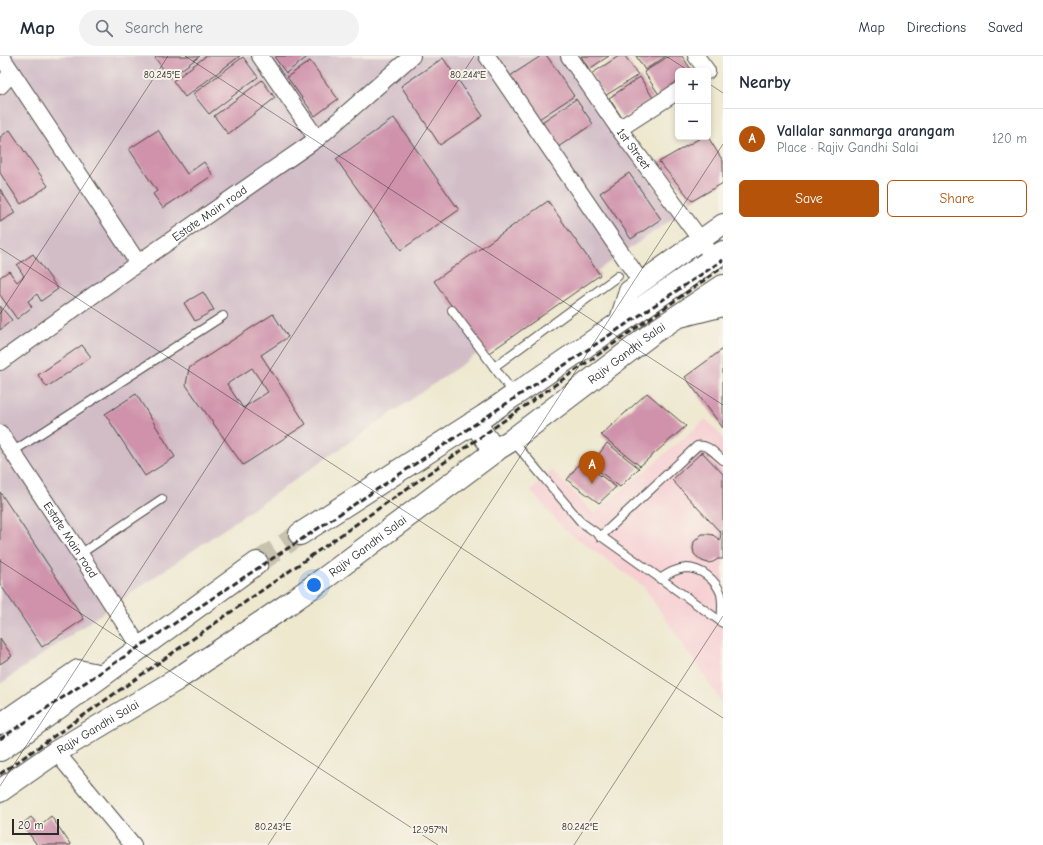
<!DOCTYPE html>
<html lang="en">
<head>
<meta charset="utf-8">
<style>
	body { margin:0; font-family:"Comic Neue",sans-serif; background:#f2f2f3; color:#1f2937 }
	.controls { position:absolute; right:12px; top:12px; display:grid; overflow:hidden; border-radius:6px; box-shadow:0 2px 6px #0003 }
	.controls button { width:36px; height:36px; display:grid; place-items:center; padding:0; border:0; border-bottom:1px solid #e0e1e3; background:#fff; color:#1f2937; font:20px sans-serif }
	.scale { position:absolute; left:12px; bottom:10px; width:47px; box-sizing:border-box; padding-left:4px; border:2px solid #2b2b2b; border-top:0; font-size:11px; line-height:14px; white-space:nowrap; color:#2b2b2b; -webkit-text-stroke:3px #f7f3e8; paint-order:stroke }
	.you { position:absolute; left:314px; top:529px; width:14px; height:14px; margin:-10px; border:3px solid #fff; border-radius:50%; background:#1a73e8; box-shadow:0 0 0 6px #1a73e833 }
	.badge { display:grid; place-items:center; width:26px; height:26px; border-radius:50%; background:#b45309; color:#fff; font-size:13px; font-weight:700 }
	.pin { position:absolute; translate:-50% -33px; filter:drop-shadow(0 1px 2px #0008) }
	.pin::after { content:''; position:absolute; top:21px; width:14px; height:12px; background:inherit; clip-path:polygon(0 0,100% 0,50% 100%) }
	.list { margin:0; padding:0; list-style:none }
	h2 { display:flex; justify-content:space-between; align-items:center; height:52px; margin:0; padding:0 16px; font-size:17px }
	h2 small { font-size:13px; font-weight:400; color:#747a83 }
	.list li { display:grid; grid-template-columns:26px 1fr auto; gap:12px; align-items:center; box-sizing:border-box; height:60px; padding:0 16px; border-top:1px solid #e0e1e3 }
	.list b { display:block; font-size:15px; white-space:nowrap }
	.list p { margin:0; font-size:13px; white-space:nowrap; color:#747a83 }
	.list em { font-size:13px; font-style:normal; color:#747a83 }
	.actions { display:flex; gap:8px; padding:12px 16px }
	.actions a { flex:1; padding:9px 0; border:1px solid #b45309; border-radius:6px; text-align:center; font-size:14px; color:#b45309 }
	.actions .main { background:#b45309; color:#fff }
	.icon { flex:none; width:22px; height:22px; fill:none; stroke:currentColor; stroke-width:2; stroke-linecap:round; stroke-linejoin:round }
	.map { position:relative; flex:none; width:723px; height:789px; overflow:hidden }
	header { display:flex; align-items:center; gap:24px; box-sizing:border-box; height:56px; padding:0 20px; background:#fff; border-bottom:1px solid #e0e1e3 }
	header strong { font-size:19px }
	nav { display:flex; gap:22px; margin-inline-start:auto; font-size:14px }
	.search { width:280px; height:36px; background:#f2f2f3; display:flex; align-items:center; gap:10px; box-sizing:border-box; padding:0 14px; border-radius:22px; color:#747a83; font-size:15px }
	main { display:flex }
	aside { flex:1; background:#fff }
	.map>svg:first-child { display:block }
	.built { fill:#f7cfd3 }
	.industrial { fill:#d2bdc7 }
	.building { fill:#cf92aa; fill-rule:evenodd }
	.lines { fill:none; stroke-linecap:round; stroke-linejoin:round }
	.primary-tunnel { stroke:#c7c2ae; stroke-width:22; stroke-dasharray:22 11; stroke-linecap:butt }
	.service-casing { stroke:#484744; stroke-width:10 }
	.minor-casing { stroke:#484744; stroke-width:18 }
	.tertiary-casing { stroke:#484744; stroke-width:22 }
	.primary-casing { stroke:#484744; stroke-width:24 }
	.service { stroke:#fff; stroke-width:8 }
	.minor { stroke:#fff; stroke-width:16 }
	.tertiary { stroke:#fff; stroke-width:20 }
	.primary { stroke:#fff; stroke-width:22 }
	.rail { stroke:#2b2b2b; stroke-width:3; stroke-dasharray:6 3; stroke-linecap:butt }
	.ticks { fill:none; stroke:#2b2b2b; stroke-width:1; stroke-opacity:0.45 }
	.labels { text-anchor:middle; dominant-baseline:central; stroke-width:4; stroke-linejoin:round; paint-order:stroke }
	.street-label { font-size:12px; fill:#2b2b2b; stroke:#f7f3e8 }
	.ticks-label { font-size:10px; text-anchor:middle; fill:#2b2b2b; stroke:#f7f3e8; stroke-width:4; stroke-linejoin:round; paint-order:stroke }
</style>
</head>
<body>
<header>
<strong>Map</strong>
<div class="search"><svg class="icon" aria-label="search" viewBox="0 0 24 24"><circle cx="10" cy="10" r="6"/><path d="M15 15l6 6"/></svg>Search here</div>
<nav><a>Map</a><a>Directions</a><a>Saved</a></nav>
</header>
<main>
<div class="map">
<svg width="723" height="789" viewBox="0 0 723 789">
	<rect width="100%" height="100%" fill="#f7f3e8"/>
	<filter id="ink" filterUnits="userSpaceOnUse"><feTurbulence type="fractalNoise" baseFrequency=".025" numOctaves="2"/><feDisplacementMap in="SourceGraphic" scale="8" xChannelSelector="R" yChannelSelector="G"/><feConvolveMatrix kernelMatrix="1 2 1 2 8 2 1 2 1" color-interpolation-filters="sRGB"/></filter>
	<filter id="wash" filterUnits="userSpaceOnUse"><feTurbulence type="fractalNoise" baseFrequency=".012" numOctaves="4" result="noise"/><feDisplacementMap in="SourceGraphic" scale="16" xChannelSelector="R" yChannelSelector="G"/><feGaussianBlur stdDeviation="0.9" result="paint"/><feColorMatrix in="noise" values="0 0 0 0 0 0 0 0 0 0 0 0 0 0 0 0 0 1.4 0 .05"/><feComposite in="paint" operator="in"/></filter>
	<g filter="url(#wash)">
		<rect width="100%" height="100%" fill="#eee8cf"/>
		<polygon class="built" points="706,363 723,382 723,648 644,531 564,473 531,435 552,414 594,458"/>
		<polygon class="industrial" points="0,0 562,0 675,161 0,628"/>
		<g id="blocks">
			<g class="building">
				<polygon points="157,0 200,0 170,22 155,2"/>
				<polygon points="206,0 240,0 185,41 173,25"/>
				<polygon points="277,0 305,0 306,2 286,17 275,2"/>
				<polygon points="541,0 547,0 574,40 539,63 510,20"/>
				<polygon points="581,0 609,0 589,13"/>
				<polygon points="619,0 625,0 638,19 605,40 591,18"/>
				<polygon points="636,0 666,0 645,14"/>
				<polygon points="669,0 682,0 692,15 678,15 678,28 660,40 644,16"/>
				<polygon points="243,1 258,21 209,58 193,38"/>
				<polygon points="443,2 483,60 440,89 401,30"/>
				<polygon points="310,5 338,43 315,60 287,21"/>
				<polygon points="640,21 653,42 622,62 609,42"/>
				<polygon points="262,24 275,42 228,78 214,60"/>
				<polygon points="576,43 593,68 558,91 542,66"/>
				<polygon points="394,62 459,154 401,194 336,103"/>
				<polygon points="10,74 48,130 21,148 0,117 0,81"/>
				<polygon points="158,74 187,118 204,106 213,119 163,152 153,138 157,135 129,93"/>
				<polygon points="702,81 708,81 723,105 723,127 692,145 659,106"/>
				<polygon points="629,117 661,163 631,183 600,137"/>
				<polygon points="0,133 15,157 0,166"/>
				<polygon points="548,145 600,219 486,299 434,225"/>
				<polygon points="33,198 58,233 41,245 37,238 28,245 32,251 17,263 0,239 0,221 9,215 17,226 24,220 17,209"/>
				<polygon points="203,236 214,254 195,265 184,247"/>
				<polygon points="0,250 12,264 0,274"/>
				<path d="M273,258L288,281L261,299L306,368L243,409L186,329L189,312ZM252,312L268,336L243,352L227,328Z"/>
				<polygon points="82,289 91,301 47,331 38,319"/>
				<polygon points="723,293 723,372 685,321"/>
				<polygon points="647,337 686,370 640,410 601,379"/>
				<polygon points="136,338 175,401 145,420 105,358"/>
				<polygon points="607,387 639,412 620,431 591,409"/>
				<polygon points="702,396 723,418 723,503 718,503 713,506 708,507 702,505 694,498 693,492 694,486 702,478 708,478 713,479 720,484 721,477 672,424"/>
				<polygon points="581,405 616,431 599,447 567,424"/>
				<polygon points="0,436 84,563 42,591 0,528"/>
				<polygon points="0,582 12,600 0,608"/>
				<polygon points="51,760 71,789 37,789 22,768 31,761 39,770"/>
			</g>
		</g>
	</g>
	<g filter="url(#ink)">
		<use href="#blocks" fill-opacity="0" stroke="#484744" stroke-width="1"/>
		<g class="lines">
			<polyline class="primary-tunnel" points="257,507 300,478"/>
			<g class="service-casing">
				<g id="service">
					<polyline points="452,254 514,338"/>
					<polyline points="494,311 618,220"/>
					<polyline points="512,384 581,466 723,567"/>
					<polyline points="12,396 223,260"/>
					<path d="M600,481L697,390C707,387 715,398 723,404"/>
					<polyline points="80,498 162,443"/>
					<path d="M660,523C667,518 676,513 686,512C701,512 716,524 721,538C723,548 722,557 721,566"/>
				</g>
			</g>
			<g class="minor-casing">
				<g id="minor">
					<polyline points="1,0 138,207"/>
					<polyline points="260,0 317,83"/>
					<polyline points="487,0 641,226"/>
					<path id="s1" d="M569,0L619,73L708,194"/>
					<polyline points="696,0 707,15"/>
					<polyline points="0,30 12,17"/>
					<polyline points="619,73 678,35"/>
					<path id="s2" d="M0,306L138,207L317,83L412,0"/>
					<path id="s3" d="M0,377L80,498L140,592"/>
					<polyline points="56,696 133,789"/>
				</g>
			</g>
			<g class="tertiary-casing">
				<g id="tertiary">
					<polyline points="680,261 723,250"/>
					<polyline points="619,267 629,235 723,168"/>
					<polyline points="0,668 78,614 103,619"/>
				</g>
			</g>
			<g class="primary-casing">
				<g id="primary">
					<polyline points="474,366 495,395"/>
					<polyline points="300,478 484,360 723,196"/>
					<polyline points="0,694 257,507"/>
					<path id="s4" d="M0,735L56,696L176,624L287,549L329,519L499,392L512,384L654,276L723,230"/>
				</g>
			</g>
			<use href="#service" class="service"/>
			<use href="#minor" class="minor"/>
			<use href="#tertiary" class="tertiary"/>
			<use href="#primary" class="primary"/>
			<g class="rail">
				<polyline points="0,683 723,204"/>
				<polyline points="0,718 723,211"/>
			</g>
		</g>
	</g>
	<path class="ticks" d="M185,0L723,349M666,0L689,15M708,27L723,37M0,192L723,662M0,258L168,0M0,505L438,789M0,730L474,0M268,789L723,88M574,789L723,560"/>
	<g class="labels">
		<g class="street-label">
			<text stroke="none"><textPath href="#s1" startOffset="113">1st Street</textPath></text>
			<text stroke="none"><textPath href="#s2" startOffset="257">Estate Main road</textPath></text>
			<text stroke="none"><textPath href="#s4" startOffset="765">Rajiv Gandhi Salai</textPath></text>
			<text stroke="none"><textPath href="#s3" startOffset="128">Estate Main road</textPath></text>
			<text stroke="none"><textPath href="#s4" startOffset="442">Rajiv Gandhi Salai</textPath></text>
			<text stroke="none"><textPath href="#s4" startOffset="117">Rajiv Gandhi Salai</textPath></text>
		</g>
	</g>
	<g class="ticks-label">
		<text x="162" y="22">80.245°E</text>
		<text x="468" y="22">80.244°E</text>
		<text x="273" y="774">80.243°E</text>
		<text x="580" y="774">80.242°E</text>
		<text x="430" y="777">12.957°N</text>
	</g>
</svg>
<div class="controls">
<button>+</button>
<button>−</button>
</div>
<div class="scale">20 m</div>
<div class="you"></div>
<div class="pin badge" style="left:592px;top:428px">A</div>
</div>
<aside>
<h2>Nearby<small></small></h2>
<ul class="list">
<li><span class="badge">A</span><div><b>Vallalar sanmarga arangam</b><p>Place · Rajiv Gandhi Salai</p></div><em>120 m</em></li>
</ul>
<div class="actions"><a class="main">Save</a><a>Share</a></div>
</aside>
</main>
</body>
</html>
